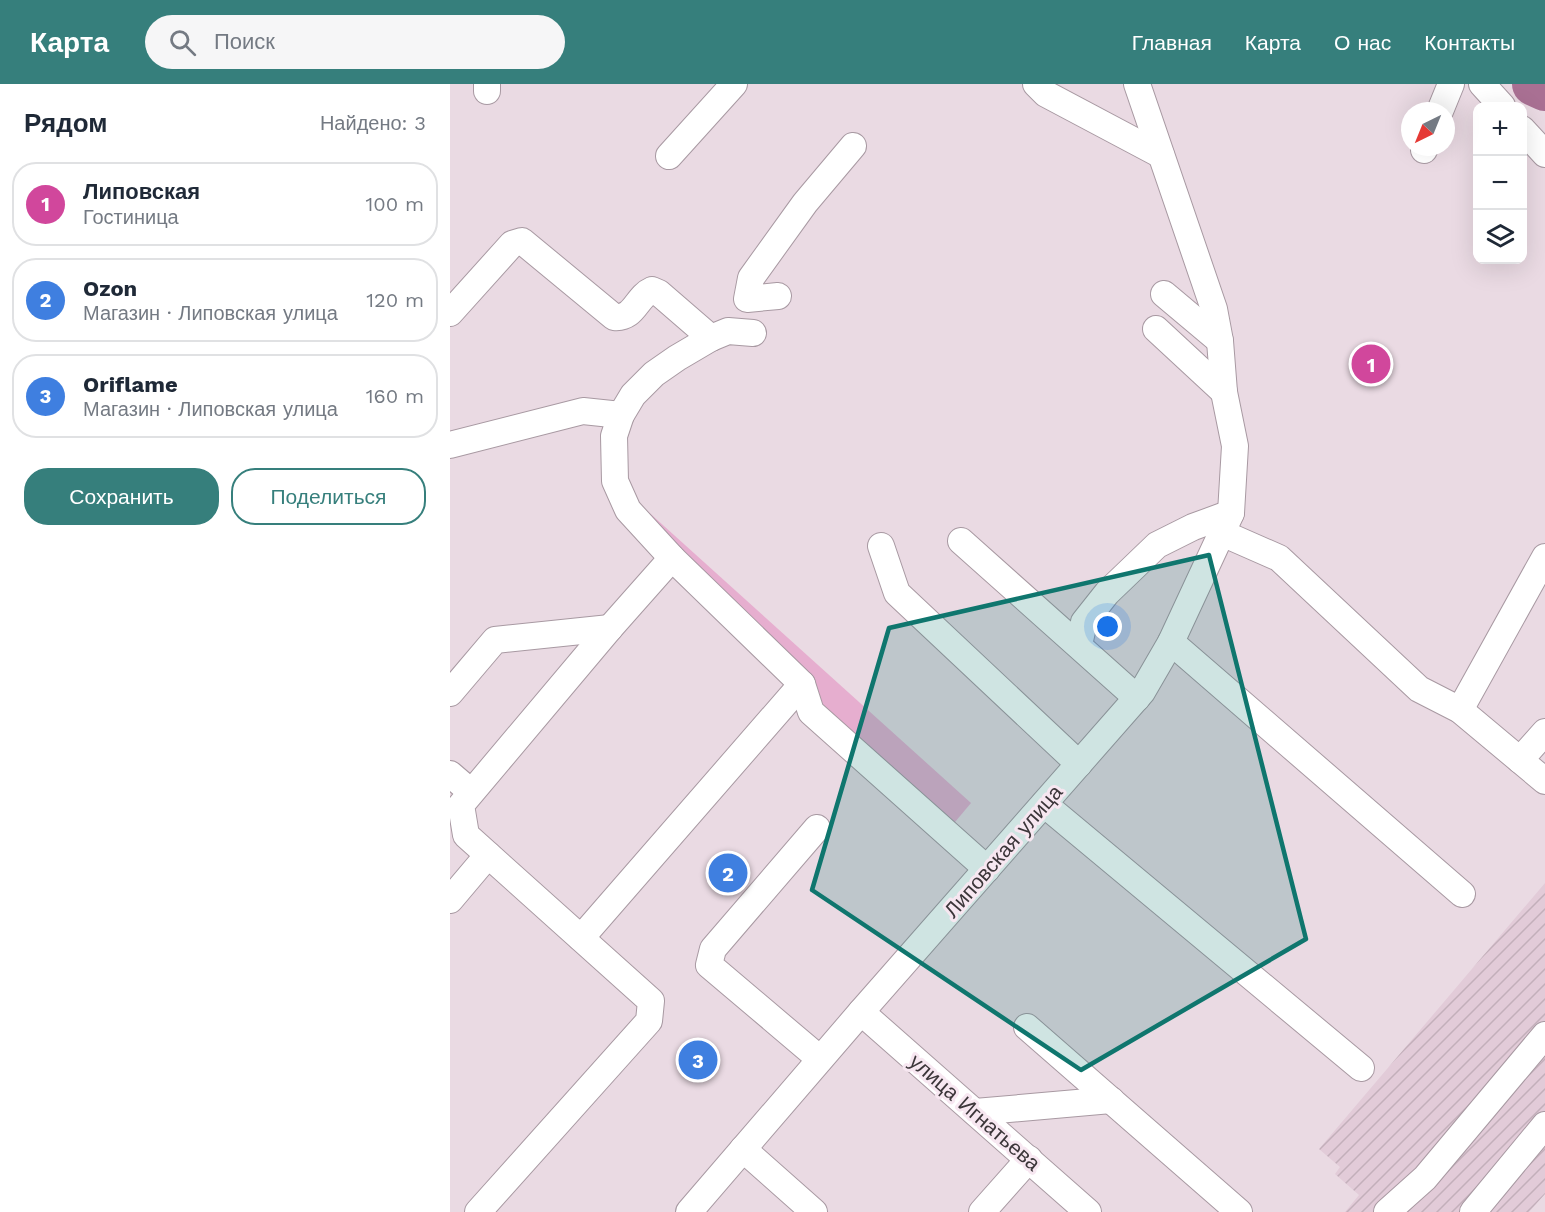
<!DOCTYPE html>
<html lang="ru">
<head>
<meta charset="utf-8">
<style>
	body { margin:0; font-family:"Work Sans",sans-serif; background:#f6f6f7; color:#1f2937 }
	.controls { position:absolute; right:18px; top:18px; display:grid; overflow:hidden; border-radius:12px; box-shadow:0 6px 24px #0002 }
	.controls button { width:54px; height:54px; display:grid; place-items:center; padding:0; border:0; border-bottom:2px solid #e0e1e3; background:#fff; color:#1f2937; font:30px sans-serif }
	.compass { position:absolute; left:951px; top:18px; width:54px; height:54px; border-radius:50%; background:#fff; box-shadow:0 6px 24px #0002; rotate:223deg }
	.you { position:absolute; left:658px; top:543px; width:21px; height:21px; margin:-15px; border:4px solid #fff; border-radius:50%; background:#1a73e8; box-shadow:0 0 0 9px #1a73e833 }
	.badge { display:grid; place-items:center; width:39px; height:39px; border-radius:50%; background:#367f7c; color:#fff; font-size:20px; font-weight:700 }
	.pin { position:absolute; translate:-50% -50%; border:3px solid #fff; box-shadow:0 2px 6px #0006 }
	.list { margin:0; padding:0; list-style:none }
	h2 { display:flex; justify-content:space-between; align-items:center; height:78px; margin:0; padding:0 24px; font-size:26px }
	h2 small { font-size:20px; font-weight:400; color:#747a83 }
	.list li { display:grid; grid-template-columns:39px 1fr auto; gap:18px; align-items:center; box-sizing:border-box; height:84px; margin:0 12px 12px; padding:0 12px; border:2px solid #e0e1e3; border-radius:24px }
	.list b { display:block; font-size:22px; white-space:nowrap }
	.list p { margin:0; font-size:20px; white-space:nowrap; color:#747a83 }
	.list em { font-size:20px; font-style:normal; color:#747a83 }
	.actions { display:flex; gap:12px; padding:18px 24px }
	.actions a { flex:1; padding:14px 0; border:2px solid #367f7c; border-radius:24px; text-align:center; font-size:21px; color:#367f7c }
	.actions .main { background:#367f7c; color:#fff }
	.icon { flex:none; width:33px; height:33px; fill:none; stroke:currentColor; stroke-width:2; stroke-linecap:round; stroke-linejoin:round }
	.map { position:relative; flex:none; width:1095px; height:1128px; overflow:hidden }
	header { display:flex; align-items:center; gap:36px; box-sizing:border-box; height:84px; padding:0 30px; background:#367f7c; color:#fff }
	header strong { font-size:28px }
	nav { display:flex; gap:33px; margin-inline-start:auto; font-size:21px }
	.search { width:420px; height:54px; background:#f6f6f7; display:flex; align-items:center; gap:15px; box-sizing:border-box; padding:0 21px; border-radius:33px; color:#747a83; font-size:22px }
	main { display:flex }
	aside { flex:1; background:#fff }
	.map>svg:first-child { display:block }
	.industrial { fill:url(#industrial-furrows) }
	.green { fill:#e6aecf }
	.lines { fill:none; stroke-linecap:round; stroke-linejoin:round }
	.river { stroke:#a97093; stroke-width:44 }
	.minor-casing { stroke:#a899a2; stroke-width:28 }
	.minor { stroke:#fff; stroke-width:26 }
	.marked { fill:#0f766e; fill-opacity:0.2; stroke:#0f766e; stroke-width:4.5; stroke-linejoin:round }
	.labels { text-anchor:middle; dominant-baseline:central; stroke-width:6; stroke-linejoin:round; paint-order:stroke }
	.street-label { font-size:21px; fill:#3c363a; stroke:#f7e7f1 }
</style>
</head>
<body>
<header>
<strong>Карта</strong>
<div class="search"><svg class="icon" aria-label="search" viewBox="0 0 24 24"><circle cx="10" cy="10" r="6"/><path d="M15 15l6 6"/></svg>Поиск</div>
<nav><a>Главная</a><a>Карта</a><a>О нас</a><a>Контакты</a></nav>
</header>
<main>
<aside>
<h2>Рядом<small>Найдено: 3</small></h2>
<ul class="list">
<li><span class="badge" style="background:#d1479c">1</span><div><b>Липовская</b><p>Гостиница</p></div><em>100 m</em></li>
<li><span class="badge" style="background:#3f7fe0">2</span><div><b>Ozon</b><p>Магазин · Липовская улица</p></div><em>120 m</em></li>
<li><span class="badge" style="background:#3f7fe0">3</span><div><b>Oriflame</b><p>Магазин · Липовская улица</p></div><em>160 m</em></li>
</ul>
<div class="actions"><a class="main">Сохранить</a><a>Поделиться</a></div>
</aside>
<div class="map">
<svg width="1095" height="1128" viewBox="0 0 1095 1128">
	<defs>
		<pattern id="industrial-furrows" width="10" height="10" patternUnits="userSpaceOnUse" patternTransform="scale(1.5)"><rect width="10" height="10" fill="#e2cbd8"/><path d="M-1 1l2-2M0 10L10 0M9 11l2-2" fill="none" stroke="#c3afba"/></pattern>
	</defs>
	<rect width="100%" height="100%" fill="#eadae3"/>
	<polygon class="industrial" points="1095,799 1095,1110 1079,1128 895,1128 909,1111 885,1090 890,1083 869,1065"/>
	<polygon class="green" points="194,424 521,719 500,744 366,625 186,429"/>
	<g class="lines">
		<polyline class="river" points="1084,0 1095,5"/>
		<g class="minor-casing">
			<g id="minor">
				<polyline points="586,0 596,10 711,71"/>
				<polyline points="1032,0 1052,22"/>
				<polyline points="37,7 37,0"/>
				<polyline points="990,27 1001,0"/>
				<polyline points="1072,45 1095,70"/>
				<polyline points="974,66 975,63"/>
				<polyline points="219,72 284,0"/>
				<polyline points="714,210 770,257"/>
				<polyline points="328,212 297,215 301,194 355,119 403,62"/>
				<path d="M0,229L62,160L72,157L164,233C185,235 186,213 202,206L209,209L261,254"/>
				<polyline points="706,245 774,308"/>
				<polyline points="303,249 278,247 261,254 227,274 204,290 183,311 171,331 164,352 165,397 178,426 222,474 352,600 361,628 537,785"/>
				<polyline points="0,361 133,327 171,331"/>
				<polyline points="772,449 829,474 969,605 1010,626 1095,697"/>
				<polyline points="511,457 687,614"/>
				<polyline points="431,462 447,509 629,680"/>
				<polyline points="721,558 1012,810"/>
				<polyline points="629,561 634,538 657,509 707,461 743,443 781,429"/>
				<polyline points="0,609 45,556 160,544"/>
				<polyline points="1010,626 1095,473"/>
				<polyline points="1070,676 1095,648"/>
				<polyline points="0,690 21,708"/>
				<polyline points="594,720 911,984"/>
				<polyline points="367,744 263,865 259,881 370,975"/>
				<polyline points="0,816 38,771"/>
				<polyline points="131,854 352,600"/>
				<polyline points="411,928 638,1128"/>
				<polyline points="577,943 789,1128"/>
				<polyline points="525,1028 661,1016"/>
				<polyline points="293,1065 364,1128"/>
				<polyline points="28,1128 199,937 201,917 16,751 11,721 160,544 222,474"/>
				<polyline points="239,1128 411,928 692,608 721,558 781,429 785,362 774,308 770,257 764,225 687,0"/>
				<polyline points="532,1128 579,1075"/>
				<polyline points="937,1128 975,1094 1095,951"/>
				<polyline points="1023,1128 1095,1041"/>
			</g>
		</g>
		<use href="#minor" class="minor"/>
	</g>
	<path class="marked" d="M759,471L856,855L631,986L362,806L439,544Z"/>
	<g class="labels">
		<g class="street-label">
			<text transform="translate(553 767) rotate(-49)">Липовская улица</text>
			<text transform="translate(525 1028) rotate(41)">улица Игнатьева</text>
		</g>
	</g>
</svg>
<div class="controls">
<button>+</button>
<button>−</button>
<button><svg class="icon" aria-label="layers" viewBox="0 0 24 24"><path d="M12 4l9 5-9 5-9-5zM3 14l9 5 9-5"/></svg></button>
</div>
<svg class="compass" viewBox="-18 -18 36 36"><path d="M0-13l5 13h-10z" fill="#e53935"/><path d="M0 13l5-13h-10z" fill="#747a83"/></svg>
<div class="you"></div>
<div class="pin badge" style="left:921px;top:280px;background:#d1479c">1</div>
<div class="pin badge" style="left:278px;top:789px;background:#3f7fe0">2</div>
<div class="pin badge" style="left:248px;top:976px;background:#3f7fe0">3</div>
</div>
</main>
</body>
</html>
